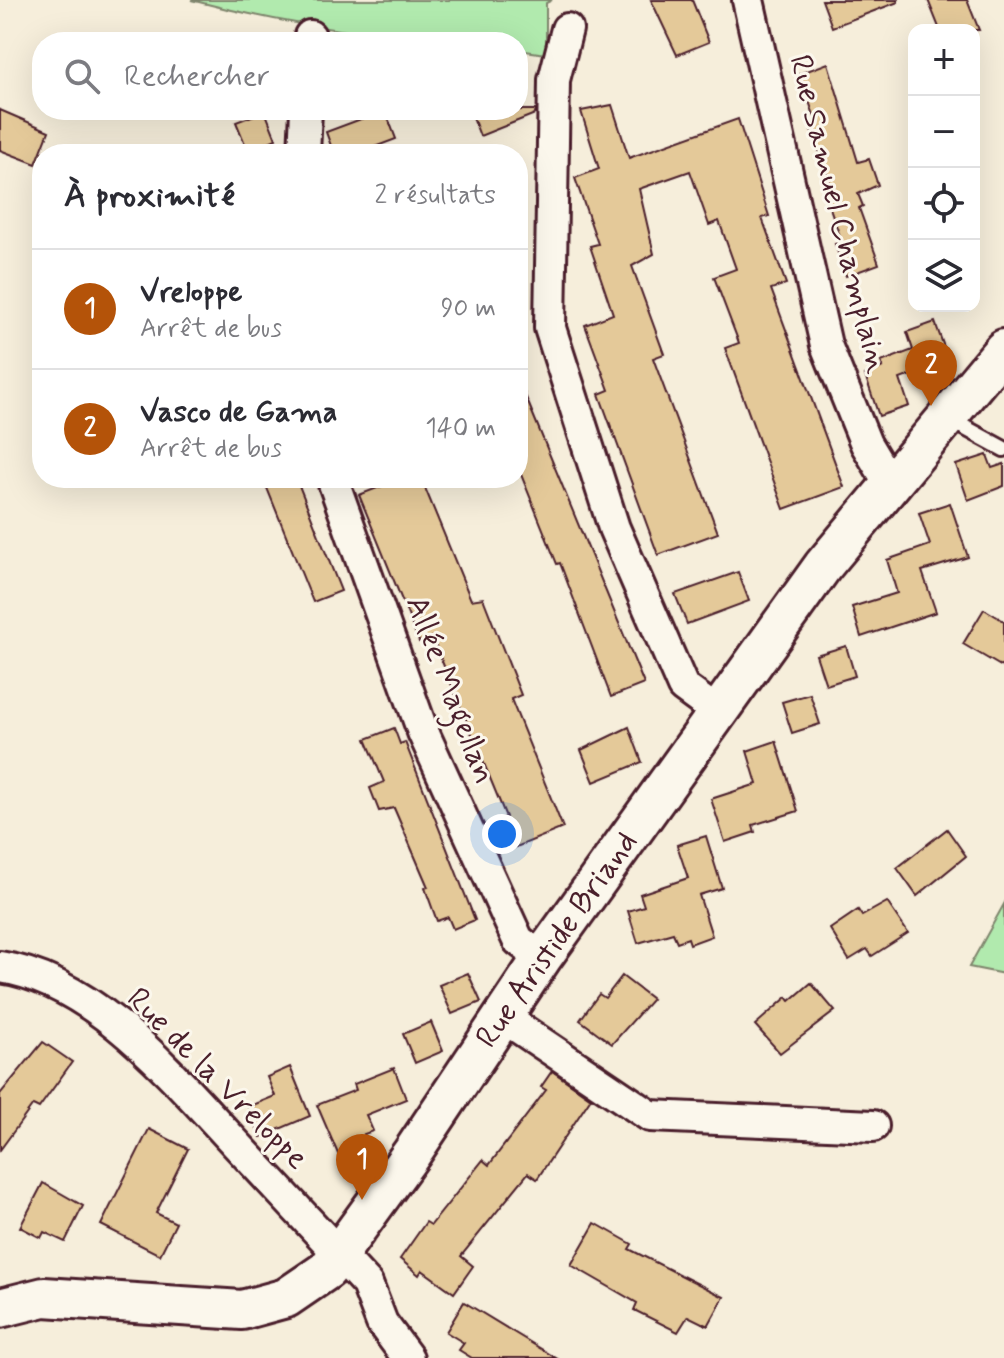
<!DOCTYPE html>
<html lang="fr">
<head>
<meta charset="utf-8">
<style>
	body { margin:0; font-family:Mynerve,sans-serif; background:#f7f7f7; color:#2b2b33 }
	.controls { position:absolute; right:24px; top:24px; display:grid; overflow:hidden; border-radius:16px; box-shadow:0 8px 32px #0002 }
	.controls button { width:72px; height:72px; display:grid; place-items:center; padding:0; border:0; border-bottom:2px solid #e1e1e2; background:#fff; color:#2b2b33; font:40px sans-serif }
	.you { position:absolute; left:502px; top:834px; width:28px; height:28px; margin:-20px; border:6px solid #fff; border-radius:50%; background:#1a73e8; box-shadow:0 0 0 12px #1a73e833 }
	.badge { display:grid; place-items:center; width:52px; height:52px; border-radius:50%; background:#b45309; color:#fff; font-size:26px; font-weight:700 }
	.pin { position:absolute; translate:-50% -66px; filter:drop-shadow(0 2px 4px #0008) }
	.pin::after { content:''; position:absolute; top:42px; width:28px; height:24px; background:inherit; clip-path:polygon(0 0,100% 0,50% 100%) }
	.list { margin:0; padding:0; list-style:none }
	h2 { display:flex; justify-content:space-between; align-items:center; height:104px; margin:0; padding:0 32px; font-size:34px }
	h2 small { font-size:26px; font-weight:400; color:#7c7c81 }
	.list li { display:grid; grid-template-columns:52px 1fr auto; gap:24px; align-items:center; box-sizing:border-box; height:120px; padding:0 32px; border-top:2px solid #e1e1e2 }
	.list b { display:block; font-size:30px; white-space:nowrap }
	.list p { margin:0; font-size:26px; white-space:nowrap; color:#7c7c81 }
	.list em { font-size:26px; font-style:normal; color:#7c7c81 }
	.icon { flex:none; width:44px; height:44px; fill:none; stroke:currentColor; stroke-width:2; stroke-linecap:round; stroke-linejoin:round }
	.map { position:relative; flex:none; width:1004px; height:1358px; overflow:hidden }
	.search { position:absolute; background:#fff; box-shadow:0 8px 32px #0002; left:32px; top:32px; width:496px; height:88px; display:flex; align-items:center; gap:20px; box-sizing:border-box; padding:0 28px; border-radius:32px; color:#7c7c81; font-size:30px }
	.panel { position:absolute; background:#fff; box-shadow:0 8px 32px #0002; left:32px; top:144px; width:496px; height:344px; border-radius:32px }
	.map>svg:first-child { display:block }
	.green { fill:#b1eaae; stroke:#7e846c; stroke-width:2 }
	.building { fill:#e4c999; stroke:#4a1f2b; stroke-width:2 }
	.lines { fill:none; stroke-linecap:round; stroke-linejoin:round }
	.service-casing { stroke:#4a1f2b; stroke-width:20 }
	.minor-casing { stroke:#4a1f2b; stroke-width:36 }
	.tertiary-casing { stroke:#4a1f2b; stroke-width:44 }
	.service { stroke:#fbf7ec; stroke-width:14 }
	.minor { stroke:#fbf7ec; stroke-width:30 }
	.tertiary { stroke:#fbf7ec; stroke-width:38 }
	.labels { text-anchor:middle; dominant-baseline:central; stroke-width:6; stroke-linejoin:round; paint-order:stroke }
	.street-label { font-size:32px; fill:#4a1f2b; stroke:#fbf7ec }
</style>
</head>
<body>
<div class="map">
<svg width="1004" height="1358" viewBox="0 0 1004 1358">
	<rect width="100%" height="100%" fill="#f6eedb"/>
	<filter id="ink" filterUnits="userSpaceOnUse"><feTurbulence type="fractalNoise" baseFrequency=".0125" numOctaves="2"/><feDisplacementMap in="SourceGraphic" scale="16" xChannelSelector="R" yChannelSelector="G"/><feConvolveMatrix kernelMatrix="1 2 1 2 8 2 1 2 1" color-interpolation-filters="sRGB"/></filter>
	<g filter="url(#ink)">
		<g class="green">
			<path d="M191,0H552L546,3V54L518,50V42C405,42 301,29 191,0Z"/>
			<polygon points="1004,904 1004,974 969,967"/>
		</g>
		<g class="building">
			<polygon points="651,0 692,0 709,42 677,55"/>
			<polygon points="822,0 898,0 898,2 832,27"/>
			<polygon points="928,0 967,0 979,30 940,30"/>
			<polygon points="828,63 858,162 869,159 878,185 858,194 863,206 859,208 879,264 846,276 835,244 842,242 823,188 831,185 811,129 818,126 799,74"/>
			<polygon points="612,105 629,158 738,119 769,216 762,218 786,284 771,289 844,487 784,509 725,348 739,343 714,277 736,269 719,221 709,225 690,171 639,189 654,254 632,266 664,354 653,358 718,533 658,555 599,394 609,390 585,325 613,314 590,246 598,244 575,178 599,169 581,111"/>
			<polygon points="0,110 49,131 36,164 0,150"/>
			<polygon points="385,110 396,139 356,154 334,154 326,132"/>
			<polygon points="470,110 536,110 535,114 480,136"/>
			<polygon points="265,111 276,139 248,151 236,122"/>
			<polygon points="935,322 949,361 900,379 909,406 879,416 865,375 883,367 881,362 913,350 907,332"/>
			<polygon points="518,378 644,684 611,697 560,563 557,564 518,467"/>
			<polygon points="987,455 992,468 1004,464 1004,486 968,500 956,465"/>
			<polygon points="263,478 296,478 341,591 313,602"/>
			<polygon points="403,478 421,478 471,600 483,598 521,695 511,699 563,828 504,852 492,822 506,817 432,637 419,642 359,495"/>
			<polygon points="950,503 968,557 922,571 936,612 861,637 852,607 897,593 887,560 930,545 919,513"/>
			<polygon points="738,572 749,601 687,624 675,594"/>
			<polygon points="984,609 1004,621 1004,668 963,644"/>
			<polygon points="846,646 855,676 826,685 816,655"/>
			<polygon points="810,694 820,724 792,733 782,702"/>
			<polygon points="629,727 642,762 594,782 581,750"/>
			<polygon points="394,728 400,744 405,742 475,920 453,929 448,917 437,921 425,888 428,887 394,808 379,811 370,788 384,782 366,739"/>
			<polygon points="776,741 798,811 753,825 755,832 725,842 711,799 757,784 747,751"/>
			<polygon points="947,829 966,856 917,896 897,868"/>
			<polygon points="706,836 722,888 699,895 712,936 690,944 688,938 677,942 673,933 638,943 628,911 644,906 640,894 688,878 677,845"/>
			<polygon points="887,902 908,933 872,956 867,949 849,960 830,929 858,910 862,916"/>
			<polygon points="468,973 481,1002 452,1014 439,985"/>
			<polygon points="622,976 652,999 612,1044 580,1020 599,994 605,998"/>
			<polygon points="811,983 835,1011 780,1053 755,1025 787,997 790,1001"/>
			<polygon points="431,1022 443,1051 415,1063 403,1034"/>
			<polygon points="43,1042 72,1062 39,1108 33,1105 0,1150 0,1094"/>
			<polygon points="290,1067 310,1116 261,1137 248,1107 275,1096 267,1077"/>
			<polygon points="394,1068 406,1099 366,1115 373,1131 364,1134 370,1149 341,1161 317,1105 356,1090 354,1084"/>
			<polygon points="552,1071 591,1098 537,1179 528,1173 461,1256 473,1266 454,1293 422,1270 419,1275 400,1259 426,1222 431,1225 483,1160 489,1165 546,1090 541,1087"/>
			<polygon points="149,1129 188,1149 156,1213 176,1223 160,1255 101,1225"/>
			<polygon points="43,1183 83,1206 65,1242 44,1232 41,1238 20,1227"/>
			<polygon points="595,1223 632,1244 629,1249 724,1297 708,1326 688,1316 678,1332 634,1310 637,1303 571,1265"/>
			<polygon points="464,1302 556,1358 472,1358 459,1350 464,1343 446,1332"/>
		</g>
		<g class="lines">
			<g class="service-casing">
				<polyline id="service" points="947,418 1004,449"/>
			</g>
			<g class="minor-casing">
				<g id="minor">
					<polyline points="748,0 826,345 866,444 890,484"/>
					<polyline points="567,29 554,80 550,328 614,528 683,687 717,712"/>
					<polyline points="310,42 310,36"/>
					<polyline points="304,154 306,110"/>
					<polyline points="332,478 423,732 518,940 542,958"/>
					<path d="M0,967C96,981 175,1079 238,1146C281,1192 324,1238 367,1284L382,1323L408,1358"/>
					<polyline points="503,1017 650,1116 873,1126"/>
				</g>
			</g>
			<g class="tertiary-casing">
				<polyline id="tertiary" points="0,1308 44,1297 242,1310 286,1298 327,1270 412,1153 542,958 823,566 1004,349"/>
			</g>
			<use href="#service" class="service"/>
			<use href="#minor" class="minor"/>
			<use href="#tertiary" class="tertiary"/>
		</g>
	</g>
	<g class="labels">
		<g class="street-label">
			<text transform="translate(838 214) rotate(76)">Rue Samuel Champlain</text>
			<text transform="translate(450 690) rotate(69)">Allée Magellan</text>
			<text transform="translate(557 940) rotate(-55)">Rue Aristide Briand</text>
			<text transform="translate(217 1079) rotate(45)">Rue de la Vreloppe</text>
		</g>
	</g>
</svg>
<div class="controls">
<button>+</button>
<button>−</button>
<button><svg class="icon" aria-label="locate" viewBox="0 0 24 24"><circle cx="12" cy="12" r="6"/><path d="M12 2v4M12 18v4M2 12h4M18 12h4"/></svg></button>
<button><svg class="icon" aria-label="layers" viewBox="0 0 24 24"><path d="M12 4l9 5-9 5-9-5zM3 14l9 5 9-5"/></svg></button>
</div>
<div class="you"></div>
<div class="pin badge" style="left:362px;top:1200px">1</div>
<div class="pin badge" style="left:931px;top:406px">2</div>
<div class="search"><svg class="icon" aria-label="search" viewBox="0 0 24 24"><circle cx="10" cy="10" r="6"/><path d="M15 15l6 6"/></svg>Rechercher</div>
<section class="panel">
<h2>À proximité<small>2 résultats</small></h2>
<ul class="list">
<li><span class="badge">1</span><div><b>Vreloppe</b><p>Arrêt de bus</p></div><em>90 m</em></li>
<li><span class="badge">2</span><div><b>Vasco de Gama</b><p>Arrêt de bus</p></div><em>140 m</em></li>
</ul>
</section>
</div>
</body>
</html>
